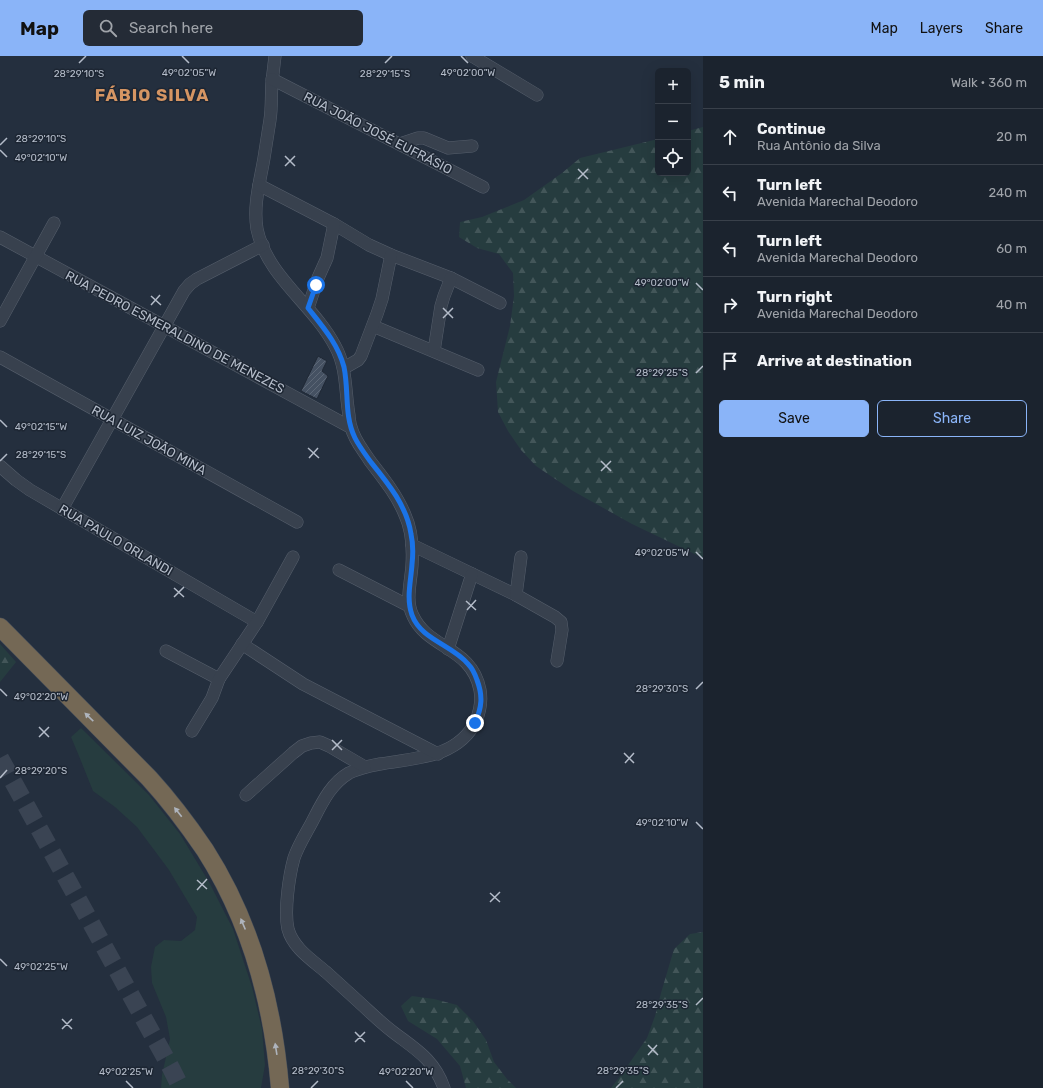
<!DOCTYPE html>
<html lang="en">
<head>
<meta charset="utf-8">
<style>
	body { margin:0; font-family:Rubik,sans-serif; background:#242b36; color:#f1f3f6 }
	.controls { position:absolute; right:12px; top:12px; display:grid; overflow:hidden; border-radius:6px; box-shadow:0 4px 16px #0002 }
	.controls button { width:36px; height:36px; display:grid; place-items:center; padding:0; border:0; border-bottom:1px solid #39404a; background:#1b232e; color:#f1f3f6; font:20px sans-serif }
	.stop { position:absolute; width:12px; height:12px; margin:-9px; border:3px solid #1a73e8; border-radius:50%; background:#fff }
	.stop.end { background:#1a73e8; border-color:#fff; box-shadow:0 1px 4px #0008 }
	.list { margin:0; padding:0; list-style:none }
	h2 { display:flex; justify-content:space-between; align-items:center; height:52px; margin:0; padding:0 16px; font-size:17px }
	h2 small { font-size:13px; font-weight:400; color:#a0a4aa }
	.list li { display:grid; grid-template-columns:26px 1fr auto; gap:12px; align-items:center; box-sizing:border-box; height:56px; padding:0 16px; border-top:1px solid #39404a }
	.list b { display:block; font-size:15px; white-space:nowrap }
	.list p { margin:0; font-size:13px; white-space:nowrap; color:#a0a4aa }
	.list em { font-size:13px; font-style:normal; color:#a0a4aa }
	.actions { display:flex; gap:8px; padding:12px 16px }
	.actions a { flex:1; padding:9px 0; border:1px solid #8ab4f8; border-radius:6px; text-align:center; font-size:14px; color:#8ab4f8 }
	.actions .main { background:#8ab4f8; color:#111 }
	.icon { flex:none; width:22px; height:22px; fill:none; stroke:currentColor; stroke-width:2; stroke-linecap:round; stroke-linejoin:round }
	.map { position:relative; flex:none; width:703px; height:1032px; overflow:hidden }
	header { display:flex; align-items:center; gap:24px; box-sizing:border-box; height:56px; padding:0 20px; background:#8ab4f8; color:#111 }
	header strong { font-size:19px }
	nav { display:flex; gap:22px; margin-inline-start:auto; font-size:14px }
	.search { width:280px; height:36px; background:#242b36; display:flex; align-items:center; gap:10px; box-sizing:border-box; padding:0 14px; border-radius:6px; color:#a0a4aa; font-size:15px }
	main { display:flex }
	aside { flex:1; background:#1b232e }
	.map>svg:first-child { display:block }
	.green { fill:#263c3f }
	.forest { fill:url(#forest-firs) }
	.building { fill:url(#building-hatch); stroke:#1f2835 }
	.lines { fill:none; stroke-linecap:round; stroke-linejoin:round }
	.highway-tunnel { stroke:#3a4453; stroke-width:18; stroke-dasharray:18 9; stroke-linecap:butt }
	.minor-casing { stroke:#565f6c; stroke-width:13 }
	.highway-casing { stroke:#434c59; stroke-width:19 }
	.minor { stroke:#38414e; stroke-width:12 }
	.highway { stroke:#746855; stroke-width:18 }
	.oneway { fill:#aeb4bd }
	.route { stroke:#1a73e8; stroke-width:5 }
	.ticks { fill:none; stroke:#b4bcc9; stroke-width:1.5 }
	.labels { text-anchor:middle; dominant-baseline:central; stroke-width:3; stroke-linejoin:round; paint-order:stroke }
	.street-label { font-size:13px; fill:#b4bcc9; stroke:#1d2633 }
	.district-label { font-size:17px; font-weight:bold; letter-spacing:1px; fill:#d59563; stroke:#1d2633 }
	.ticks-label { font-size:10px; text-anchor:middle; fill:#b4bcc9; stroke:#1d2633; stroke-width:3; stroke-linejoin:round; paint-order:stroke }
</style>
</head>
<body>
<header>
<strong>Map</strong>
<div class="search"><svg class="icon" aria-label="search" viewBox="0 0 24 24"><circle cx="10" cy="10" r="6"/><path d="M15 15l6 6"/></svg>Search here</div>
<nav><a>Map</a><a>Layers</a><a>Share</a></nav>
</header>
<main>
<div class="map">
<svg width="703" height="1032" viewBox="0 0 703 1032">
	<defs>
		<pattern id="forest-firs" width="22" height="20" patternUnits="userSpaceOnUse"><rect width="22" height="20" fill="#263c3f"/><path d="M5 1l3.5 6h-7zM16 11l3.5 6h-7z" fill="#435659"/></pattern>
		<pattern id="building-hatch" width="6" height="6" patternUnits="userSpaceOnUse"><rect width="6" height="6" fill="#455162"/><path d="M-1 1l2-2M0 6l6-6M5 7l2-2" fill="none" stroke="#5d6877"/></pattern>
	</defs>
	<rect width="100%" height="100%" fill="#242f3e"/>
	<polygon class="green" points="81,672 149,739 180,778 209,826 233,873 252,931 262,973 265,1009 261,1032 161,1032 162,1019 170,983 166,961 152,927 151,911 155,891 164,884 181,885 195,874 197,861 169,814 137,771 115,751 93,735 79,700 71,681"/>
	<g class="forest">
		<polygon points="703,71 703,502 632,468 573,435 536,410 521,394 508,375 498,356 496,326 510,270 514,240 513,217 499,198 477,192 459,181 460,166 482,161 524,144 562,117 580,102 658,83 658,117 688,117 688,75"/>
		<polygon points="0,588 16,606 0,626"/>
		<polygon points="703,876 703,1032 611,1032 621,1019 647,982 655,960 661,937 674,893 690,878"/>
		<polygon points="412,940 434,943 457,949 473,965 486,984 494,1006 507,1023 516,1032 466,1032 460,1010 437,983 408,965 401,950"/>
	</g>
	<polygon class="building" points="318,300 327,305 322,315 328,320 317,343 301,335"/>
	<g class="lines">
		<polyline class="highway-tunnel" points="0,702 171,1012 181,1032"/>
		<g class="minor-casing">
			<g id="minor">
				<path d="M275,0C274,8 273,17 272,26C271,38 272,51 270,64C268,77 266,90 264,102C260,126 253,149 257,173C267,221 313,248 335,290C347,311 345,336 349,359C349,361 350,369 351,371C354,384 363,394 370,405C383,422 397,439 405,459C412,474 413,492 412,509C411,526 405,545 413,560C428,593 472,591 480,634C482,645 480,655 476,665C458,702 415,702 380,708C369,710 359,712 349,717C330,728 321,749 311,768C305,779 298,790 294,802C289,820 284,855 288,873C293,892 312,904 326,916C337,926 348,936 359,946C370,956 381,967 393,976C415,993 434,1003 444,1032"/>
				<polyline points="472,0 537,39"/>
				<polyline points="272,23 483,131"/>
				<polyline points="400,88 418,82 424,82 448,92 472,90"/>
				<polyline points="259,129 334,168 369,189 391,199 451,222 500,247"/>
				<polyline points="0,181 350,371"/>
				<polyline points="308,252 318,222 327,202 334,168"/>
				<polyline points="0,265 54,167"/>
				<polyline points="373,270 478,314"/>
				<polyline points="434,295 441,250 444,240 451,222"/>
				<polyline points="0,301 297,466"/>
				<polyline points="344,312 358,304 361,300 377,258 382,243 391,199"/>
				<polyline points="0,410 16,424 30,434 257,566"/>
				<polyline points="62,453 184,235 190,228 197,223 263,189"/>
				<polyline points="412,489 516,539 555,561 561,566 562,574 557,605"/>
				<polyline points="339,514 409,550"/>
				<polyline points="516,539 521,501"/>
				<polyline points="242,588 303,628 438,698"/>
				<polyline points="448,593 472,518"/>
				<polyline points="166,595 219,623"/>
				<polyline points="192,675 212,642 219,623 257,566 293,501"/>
				<polyline points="246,739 293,697 302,690 311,687 320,686 329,690 365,711"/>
			</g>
		</g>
		<g class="highway-casing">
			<path id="highway" d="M0,571L149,722C170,745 188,769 205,794C251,866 273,948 280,1032"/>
		</g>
		<use href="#minor" class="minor"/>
		<use href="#highway" class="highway"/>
	</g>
	<defs><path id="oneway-solid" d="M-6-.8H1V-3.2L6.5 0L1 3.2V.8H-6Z"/></defs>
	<g class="oneway">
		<use href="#oneway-solid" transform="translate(89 661) rotate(-136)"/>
		<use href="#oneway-solid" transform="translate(178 756) rotate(-128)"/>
		<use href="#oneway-solid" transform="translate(243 868) rotate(-113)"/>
		<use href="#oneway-solid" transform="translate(276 993) rotate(-99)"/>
	</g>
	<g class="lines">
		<path class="route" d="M316,229L308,252C323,271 338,288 344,311C349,335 344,360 355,382C359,390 365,398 370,405C387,426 407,450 411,478C413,487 413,499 412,508C411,525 406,542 412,559C421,584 453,589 468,608C472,612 475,618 477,624C483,640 482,651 475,667"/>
	</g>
	<path class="ticks" d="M182,0L189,7M461,0L468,7M79,7L86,0M385,7L392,0M0,89L7,82M0,94L7,101M285,100L295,110M285,110L295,100M578,113L588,123M578,123L588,113M696,227L703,234M151,240L161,249M151,249L160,239M443,252L453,262M443,262L453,252M696,317L703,310M0,364L7,371M308,392L319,402M309,402L318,392M0,405L7,398M601,405L611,415M601,415L611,405M696,496L703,503M174,532L184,541M174,541L184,531M466,545L476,554M467,554L476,544M0,633L7,640M696,633L703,626M39,671L49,681M39,681L49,671M332,684L342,694M332,694L342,684M624,697L634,707M625,707L634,697M0,722L7,714M696,766L703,773M197,824L207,833M197,834L207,823M490,837L500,846M490,846L500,836M0,903L7,910M696,949L703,942M62,963L72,973M62,973L72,963M355,976L365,986M355,986L365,976M648,989L658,999M648,999L657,989M126,1025L133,1032M406,1025L413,1032M311,1032L318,1025M616,1032L623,1025"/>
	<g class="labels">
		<g class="street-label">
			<text transform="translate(378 77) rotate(27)">RUA JOÃO JOSÉ EUFRÁSIO</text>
			<text transform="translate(175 276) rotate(28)">RUA PEDRO ESMERALDINO DE MENEZES</text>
			<text transform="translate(149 384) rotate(29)">RUA LUIZ JOÃO MINA</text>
			<text transform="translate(116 484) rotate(30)">RUA PAULO ORLANDI</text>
		</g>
		<g class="district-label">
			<text x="152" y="39">FÁBIO SILVA</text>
		</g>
	</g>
	<g class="ticks-label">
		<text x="189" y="20">49°02'05"W</text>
		<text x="468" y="20">49°02'00"W</text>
		<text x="79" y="21">28°29'10"S</text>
		<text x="385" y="21">28°29'15"S</text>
		<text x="41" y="86">28°29'10"S</text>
		<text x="41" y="105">49°02'10"W</text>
		<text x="662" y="230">49°02'00"W</text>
		<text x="662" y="320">28°29'25"S</text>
		<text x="41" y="374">49°02'15"W</text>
		<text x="41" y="402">28°29'15"S</text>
		<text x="662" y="500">49°02'05"W</text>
		<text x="662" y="636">28°29'30"S</text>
		<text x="41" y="644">49°02'20"W</text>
		<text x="41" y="718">28°29'20"S</text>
		<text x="662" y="770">49°02'10"W</text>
		<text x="41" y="914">49°02'25"W</text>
		<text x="662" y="952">28°29'35"S</text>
		<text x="318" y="1018">28°29'30"S</text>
		<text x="623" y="1018">28°29'35"S</text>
		<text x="126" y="1019">49°02'25"W</text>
		<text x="406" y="1019">49°02'20"W</text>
	</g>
</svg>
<div class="controls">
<button>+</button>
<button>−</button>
<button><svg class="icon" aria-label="locate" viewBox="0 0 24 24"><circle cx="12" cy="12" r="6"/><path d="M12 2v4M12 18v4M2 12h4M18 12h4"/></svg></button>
</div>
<div class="stop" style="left:316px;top:229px"></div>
<div class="stop end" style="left:475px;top:667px"></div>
</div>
<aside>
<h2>5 min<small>Walk · 360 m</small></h2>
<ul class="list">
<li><svg class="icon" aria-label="ahead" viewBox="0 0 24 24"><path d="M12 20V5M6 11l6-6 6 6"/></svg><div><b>Continue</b><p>Rua Antônio da Silva</p></div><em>20 m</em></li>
<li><svg class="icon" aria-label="left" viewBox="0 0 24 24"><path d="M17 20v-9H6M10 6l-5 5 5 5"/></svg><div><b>Turn left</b><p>Avenida Marechal Deodoro</p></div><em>240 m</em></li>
<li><svg class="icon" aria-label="left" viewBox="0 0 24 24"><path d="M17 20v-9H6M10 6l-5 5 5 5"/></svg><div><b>Turn left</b><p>Avenida Marechal Deodoro</p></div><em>60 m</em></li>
<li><svg class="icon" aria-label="right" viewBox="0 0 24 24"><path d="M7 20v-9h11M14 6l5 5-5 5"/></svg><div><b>Turn right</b><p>Avenida Marechal Deodoro</p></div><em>40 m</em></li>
<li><svg class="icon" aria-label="arrive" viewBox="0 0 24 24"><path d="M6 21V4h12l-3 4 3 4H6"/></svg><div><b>Arrive at destination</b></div></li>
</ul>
<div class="actions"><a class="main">Save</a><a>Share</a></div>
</aside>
</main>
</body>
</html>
